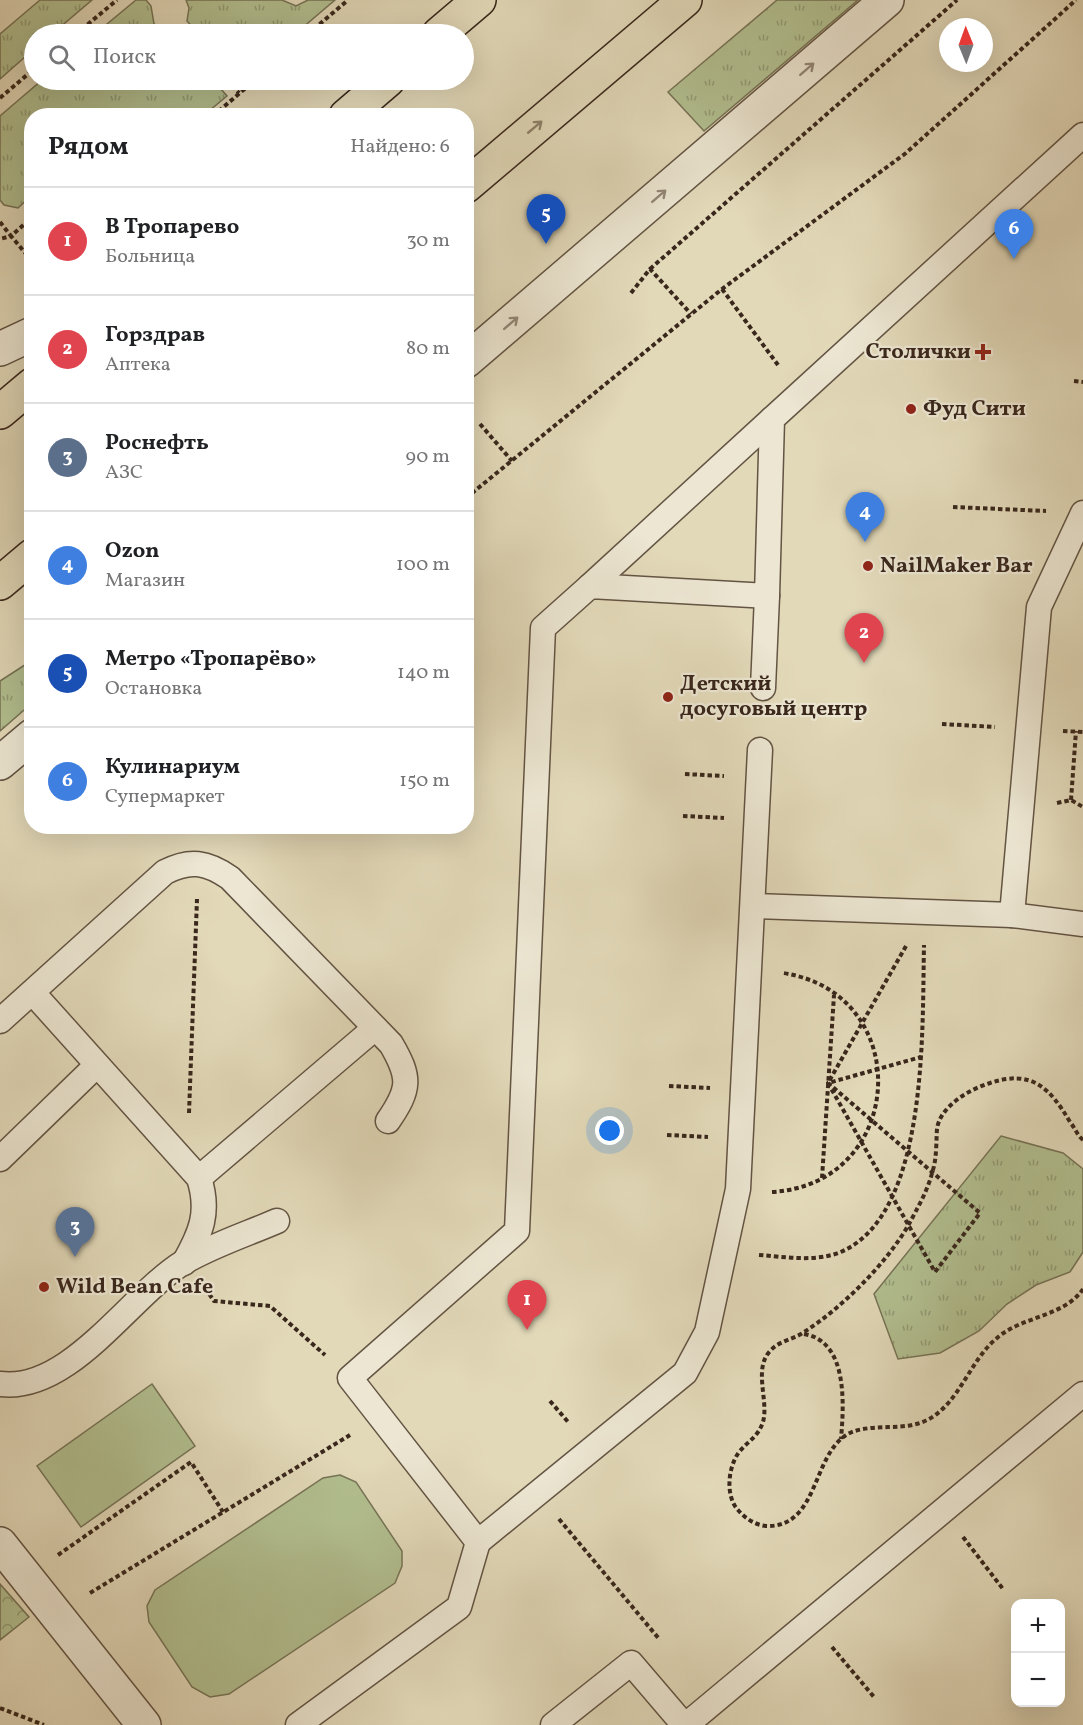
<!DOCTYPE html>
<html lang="ru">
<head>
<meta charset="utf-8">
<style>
	body { margin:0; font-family:Vollkorn,serif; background:#f6f6f6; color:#202124 }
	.controls { position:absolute; right:18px; bottom:18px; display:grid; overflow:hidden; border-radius:12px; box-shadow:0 6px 24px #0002 }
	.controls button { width:54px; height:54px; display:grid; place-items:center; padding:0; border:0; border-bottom:2px solid #e0e0e0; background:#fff; color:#202124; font:30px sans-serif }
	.compass { position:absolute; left:939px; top:18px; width:54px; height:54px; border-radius:50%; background:#fff; box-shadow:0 6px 24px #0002; rotate:359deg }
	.you { position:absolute; left:610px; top:1131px; width:21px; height:21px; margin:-15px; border:4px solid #fff; border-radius:50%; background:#1a73e8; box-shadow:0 0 0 9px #1a73e833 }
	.badge { display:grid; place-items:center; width:39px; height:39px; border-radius:50%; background:#2563eb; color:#fff; font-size:20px; font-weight:700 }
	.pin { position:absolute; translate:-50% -50px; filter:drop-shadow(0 2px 3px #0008) }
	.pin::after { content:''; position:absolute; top:32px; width:21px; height:18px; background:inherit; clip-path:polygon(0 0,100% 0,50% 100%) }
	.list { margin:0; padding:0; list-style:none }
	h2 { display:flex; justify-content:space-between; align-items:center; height:78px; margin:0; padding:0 24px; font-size:26px }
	h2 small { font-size:20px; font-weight:400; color:#757577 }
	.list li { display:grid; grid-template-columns:39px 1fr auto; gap:18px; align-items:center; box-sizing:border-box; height:108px; padding:0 24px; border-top:2px solid #e0e0e0 }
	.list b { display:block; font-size:22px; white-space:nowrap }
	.list p { margin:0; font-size:20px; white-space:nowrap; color:#757577 }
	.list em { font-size:20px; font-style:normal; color:#757577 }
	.icon { flex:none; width:33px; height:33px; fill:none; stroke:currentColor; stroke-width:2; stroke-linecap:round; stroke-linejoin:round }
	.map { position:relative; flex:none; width:1083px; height:1725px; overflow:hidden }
	.search { position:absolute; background:#fff; box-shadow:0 6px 24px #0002; left:24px; top:24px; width:450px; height:66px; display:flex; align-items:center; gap:15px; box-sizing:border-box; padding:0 21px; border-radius:33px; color:#757577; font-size:22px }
	.panel { position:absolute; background:#fff; box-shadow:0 6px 24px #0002; left:24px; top:108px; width:450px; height:726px; border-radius:24px }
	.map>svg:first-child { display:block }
	.grass { fill:url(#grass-tufts); stroke:#767356; stroke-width:1.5 }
	.forest { fill:url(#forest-crowns); stroke:#767356; stroke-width:1.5 }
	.pitch { fill:#b2bf90; stroke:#767356; stroke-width:1.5 }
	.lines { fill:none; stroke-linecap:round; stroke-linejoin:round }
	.service-casing { stroke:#635443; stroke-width:27 }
	.minor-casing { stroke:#635443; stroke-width:36 }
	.primary-casing { stroke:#39271c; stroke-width:36 }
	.path { stroke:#39271c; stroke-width:4; stroke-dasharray:4.5 3; stroke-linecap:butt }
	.service { stroke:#ece6d2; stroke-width:24 }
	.minor { stroke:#ece6d2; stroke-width:33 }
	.primary { stroke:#e2d9b9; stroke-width:33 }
	.oneway { stroke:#928677 }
	.oneway2 { stroke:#8e806a }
	.poi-dot { fill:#8f2418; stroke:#ece6d2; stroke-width:2 }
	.labels { text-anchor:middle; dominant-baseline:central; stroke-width:4.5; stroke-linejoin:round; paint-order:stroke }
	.poi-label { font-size:22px; font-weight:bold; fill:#39271c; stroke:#ece6d2; text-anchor:start }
</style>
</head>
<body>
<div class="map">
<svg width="1083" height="1725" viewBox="0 0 1083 1725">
	<defs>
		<pattern id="grass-tufts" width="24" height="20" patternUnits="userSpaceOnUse" patternTransform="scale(1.5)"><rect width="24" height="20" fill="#b2bf90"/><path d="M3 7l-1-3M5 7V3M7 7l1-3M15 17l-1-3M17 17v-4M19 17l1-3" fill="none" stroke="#929b75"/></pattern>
		<pattern id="forest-crowns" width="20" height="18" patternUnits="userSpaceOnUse" patternTransform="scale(1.5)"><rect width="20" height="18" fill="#b2bf90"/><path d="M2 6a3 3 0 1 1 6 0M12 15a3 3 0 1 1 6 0" fill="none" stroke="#929b75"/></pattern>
	</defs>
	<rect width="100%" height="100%" fill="#e2d9b9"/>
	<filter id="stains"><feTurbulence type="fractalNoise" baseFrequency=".00333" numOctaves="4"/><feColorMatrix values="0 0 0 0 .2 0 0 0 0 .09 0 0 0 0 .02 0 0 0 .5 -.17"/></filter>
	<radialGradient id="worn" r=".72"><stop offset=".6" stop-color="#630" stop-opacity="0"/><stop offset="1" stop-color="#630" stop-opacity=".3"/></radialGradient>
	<g class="grass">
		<polygon points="40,0 92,0 52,34 34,34 34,49 0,79 0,34"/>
		<polygon points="136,0 146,0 151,6 154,24 174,34 95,34"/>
		<polygon points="186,0 282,0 296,6 308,0 335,0 295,34 199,34 187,21 189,8"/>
		<polygon points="777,0 858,0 704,131 668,92"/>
		<polygon points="42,80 213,80 227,96 204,115 32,116 31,196 18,208 4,205 0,200 0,116"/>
		<polygon points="31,661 31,704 0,731 0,681"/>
		<polygon points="1001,1136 1063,1153 1083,1169 1083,1252 1070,1272 1036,1285 1007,1304 979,1331 940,1353 898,1359 874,1294"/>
	</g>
	<polygon class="forest" points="0,1584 29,1617 0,1640"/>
	<g class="pitch">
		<polygon points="152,1384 195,1446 81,1527 37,1466"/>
		<polygon points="340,1475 356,1482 402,1551 402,1566 395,1583 229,1694 210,1697 192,1687 149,1622 147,1606 155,1590 323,1478"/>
	</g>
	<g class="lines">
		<g class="service-casing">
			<g id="service">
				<polyline points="590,586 772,419"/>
				<polyline points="763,688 767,596"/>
				<polyline points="760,750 738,1189 707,1332 685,1373 478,1542 350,1378 517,1231 543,628 590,586 767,596 772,419 1083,135"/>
				<polyline points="753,906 1012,915 1083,924"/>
				<polyline points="1012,915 1039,607 1083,513"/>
				<path d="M33,993L199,1178C210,1212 201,1233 184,1263"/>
				<path d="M0,1021L165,872C190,859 207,862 230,878L391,1044C411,1078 410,1089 388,1121"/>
				<polyline points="0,1159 97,1065"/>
				<polyline points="199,1178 375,1028"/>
				<path d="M0,1384C70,1393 130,1295 184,1262C213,1245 247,1234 277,1221"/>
				<polyline points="298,1725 459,1607 478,1542"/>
				<polyline points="553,1725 631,1663 684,1725"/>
				<polyline points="686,1725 1083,1394"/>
			</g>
		</g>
		<g class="minor-casing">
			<g id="minor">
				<polyline points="0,349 32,334"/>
				<polyline points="466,361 887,0"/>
				<polyline points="0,763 32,736"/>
				<polyline points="0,1544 144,1725"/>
			</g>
		</g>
		<g class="primary-casing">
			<g id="primary">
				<polyline points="439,34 479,0"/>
				<polyline points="346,116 388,80"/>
				<polyline points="466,186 685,0"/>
				<polyline points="0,412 32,385"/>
				<polyline points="0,583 32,556"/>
			</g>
		</g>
		<g class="path">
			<polyline points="183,26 190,34"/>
			<polyline points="76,34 117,0"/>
			<polyline points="308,34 348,0"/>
			<polyline points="227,80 239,93"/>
			<polyline points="0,98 34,69"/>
			<polyline points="213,116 255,80"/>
			<polyline points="29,220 11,236 32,261"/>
			<polyline points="0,222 11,236 0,239"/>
			<polyline points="650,269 957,0"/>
			<polyline points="722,289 778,365"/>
			<polyline points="631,293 650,269 691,314"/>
			<polyline points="1074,381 1083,382"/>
			<polyline points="480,424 512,461"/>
			<polyline points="466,498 722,289 906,153 1076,0"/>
			<polyline points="953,507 1046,511"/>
			<polyline points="942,724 995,727"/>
			<polyline points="1063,731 1083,732"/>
			<polyline points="685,774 724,776"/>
			<polyline points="1071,800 1076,731"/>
			<polyline points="1057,803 1071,800 1083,807"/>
			<polyline points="683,816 724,818"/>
			<polyline points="906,946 828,1083 935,1272 980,1213 828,1083 921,1057"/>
			<polyline points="669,1086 710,1088"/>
			<polyline points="189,1113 197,899"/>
			<polyline points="667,1135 708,1137"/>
			<path d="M1083,1140C1077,1135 1075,1128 1070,1122C1050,1088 1032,1069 990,1083C970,1089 940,1106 937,1129C936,1143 937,1159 932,1173C928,1190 917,1209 909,1224C887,1263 842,1308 804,1332C793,1340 780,1340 770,1351C753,1369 769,1401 763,1422C758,1437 748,1441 739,1452C728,1467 725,1496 738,1510C745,1518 755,1525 766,1526C821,1528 811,1449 852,1432C876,1423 906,1432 929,1419C960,1402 970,1360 997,1338C1022,1316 1064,1317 1083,1289"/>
			<polyline points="822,1178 834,995"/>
			<path d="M772,1192C907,1184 916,993 783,973"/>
			<path d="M759,1255C787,1257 819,1263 845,1250C929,1208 922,1027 924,945"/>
			<polyline points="205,1288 214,1301 270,1306 325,1355"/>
			<path d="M804,1334C848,1341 844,1404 841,1439"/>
			<polyline points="550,1401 569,1423"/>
			<polyline points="559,1519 660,1640"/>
			<polyline points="963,1537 1003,1589"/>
			<polyline points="58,1555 191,1462 223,1512"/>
			<polyline points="90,1593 350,1435"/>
			<polyline points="832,1647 874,1697"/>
			<polyline points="0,1708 44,1725"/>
		</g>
		<use href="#service" class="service"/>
		<use href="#minor" class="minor"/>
		<use href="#primary" class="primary"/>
	</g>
	<defs><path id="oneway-shaft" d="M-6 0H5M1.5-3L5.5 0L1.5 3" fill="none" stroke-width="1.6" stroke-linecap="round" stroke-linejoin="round" transform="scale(1.5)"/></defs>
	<g class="oneway">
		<use href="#oneway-shaft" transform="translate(807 69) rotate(-41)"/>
		<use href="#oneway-shaft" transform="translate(659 196) rotate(-41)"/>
		<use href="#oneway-shaft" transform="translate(511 323) rotate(-41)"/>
	</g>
	<use class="oneway2" href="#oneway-shaft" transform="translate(535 127) rotate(-40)"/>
	<g class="poi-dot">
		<path d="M980 343h6v6h6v6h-6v6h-6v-6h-6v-6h6z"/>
		<circle cx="911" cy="409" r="6"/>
		<circle cx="868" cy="566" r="6"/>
		<circle cx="668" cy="697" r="6"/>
		<circle cx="44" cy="1287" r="6"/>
	</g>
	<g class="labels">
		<g class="poi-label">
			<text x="971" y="352" text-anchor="end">Столички</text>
			<text x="923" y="409">Фуд Сити</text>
			<text x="880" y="566">NailMaker Bar</text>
			<text x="680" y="684">Детский<tspan x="680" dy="25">досуговый центр</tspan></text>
			<text x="56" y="1287">Wild Bean Cafe</text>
		</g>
	</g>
	<rect width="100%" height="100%" filter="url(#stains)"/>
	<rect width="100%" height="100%" fill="url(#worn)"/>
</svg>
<div class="controls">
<button>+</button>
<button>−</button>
</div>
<svg class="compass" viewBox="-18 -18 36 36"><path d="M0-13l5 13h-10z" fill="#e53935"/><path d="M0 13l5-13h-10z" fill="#757577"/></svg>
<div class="you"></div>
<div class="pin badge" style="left:527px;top:1330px;background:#e0444e">1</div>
<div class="pin badge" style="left:864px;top:663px;background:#e0444e">2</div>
<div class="pin badge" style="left:75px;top:1257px;background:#5c6f8a">3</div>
<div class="pin badge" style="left:865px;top:542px;background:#3f7fe0">4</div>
<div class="pin badge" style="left:546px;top:244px;background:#1a4fb4">5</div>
<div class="pin badge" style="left:1014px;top:259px;background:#3f7fe0">6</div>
<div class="search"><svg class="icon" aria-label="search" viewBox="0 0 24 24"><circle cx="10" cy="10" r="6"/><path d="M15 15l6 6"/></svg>Поиск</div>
<section class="panel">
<h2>Рядом<small>Найдено: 6</small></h2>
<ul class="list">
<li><span class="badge" style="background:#e0444e">1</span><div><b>В Тропарево</b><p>Больница</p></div><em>30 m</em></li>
<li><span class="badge" style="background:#e0444e">2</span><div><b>Горздрав</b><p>Аптека</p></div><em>80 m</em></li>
<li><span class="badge" style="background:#5c6f8a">3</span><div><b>Роснефть</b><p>АЗС</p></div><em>90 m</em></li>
<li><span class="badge" style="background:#3f7fe0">4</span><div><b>Ozon</b><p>Магазин</p></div><em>100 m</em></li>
<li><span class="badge" style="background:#1a4fb4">5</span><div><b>Метро «Тропарёво»</b><p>Остановка</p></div><em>140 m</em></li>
<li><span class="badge" style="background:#3f7fe0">6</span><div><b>Кулинариум</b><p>Супермаркет</p></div><em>150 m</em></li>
</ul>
</section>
</div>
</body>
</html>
